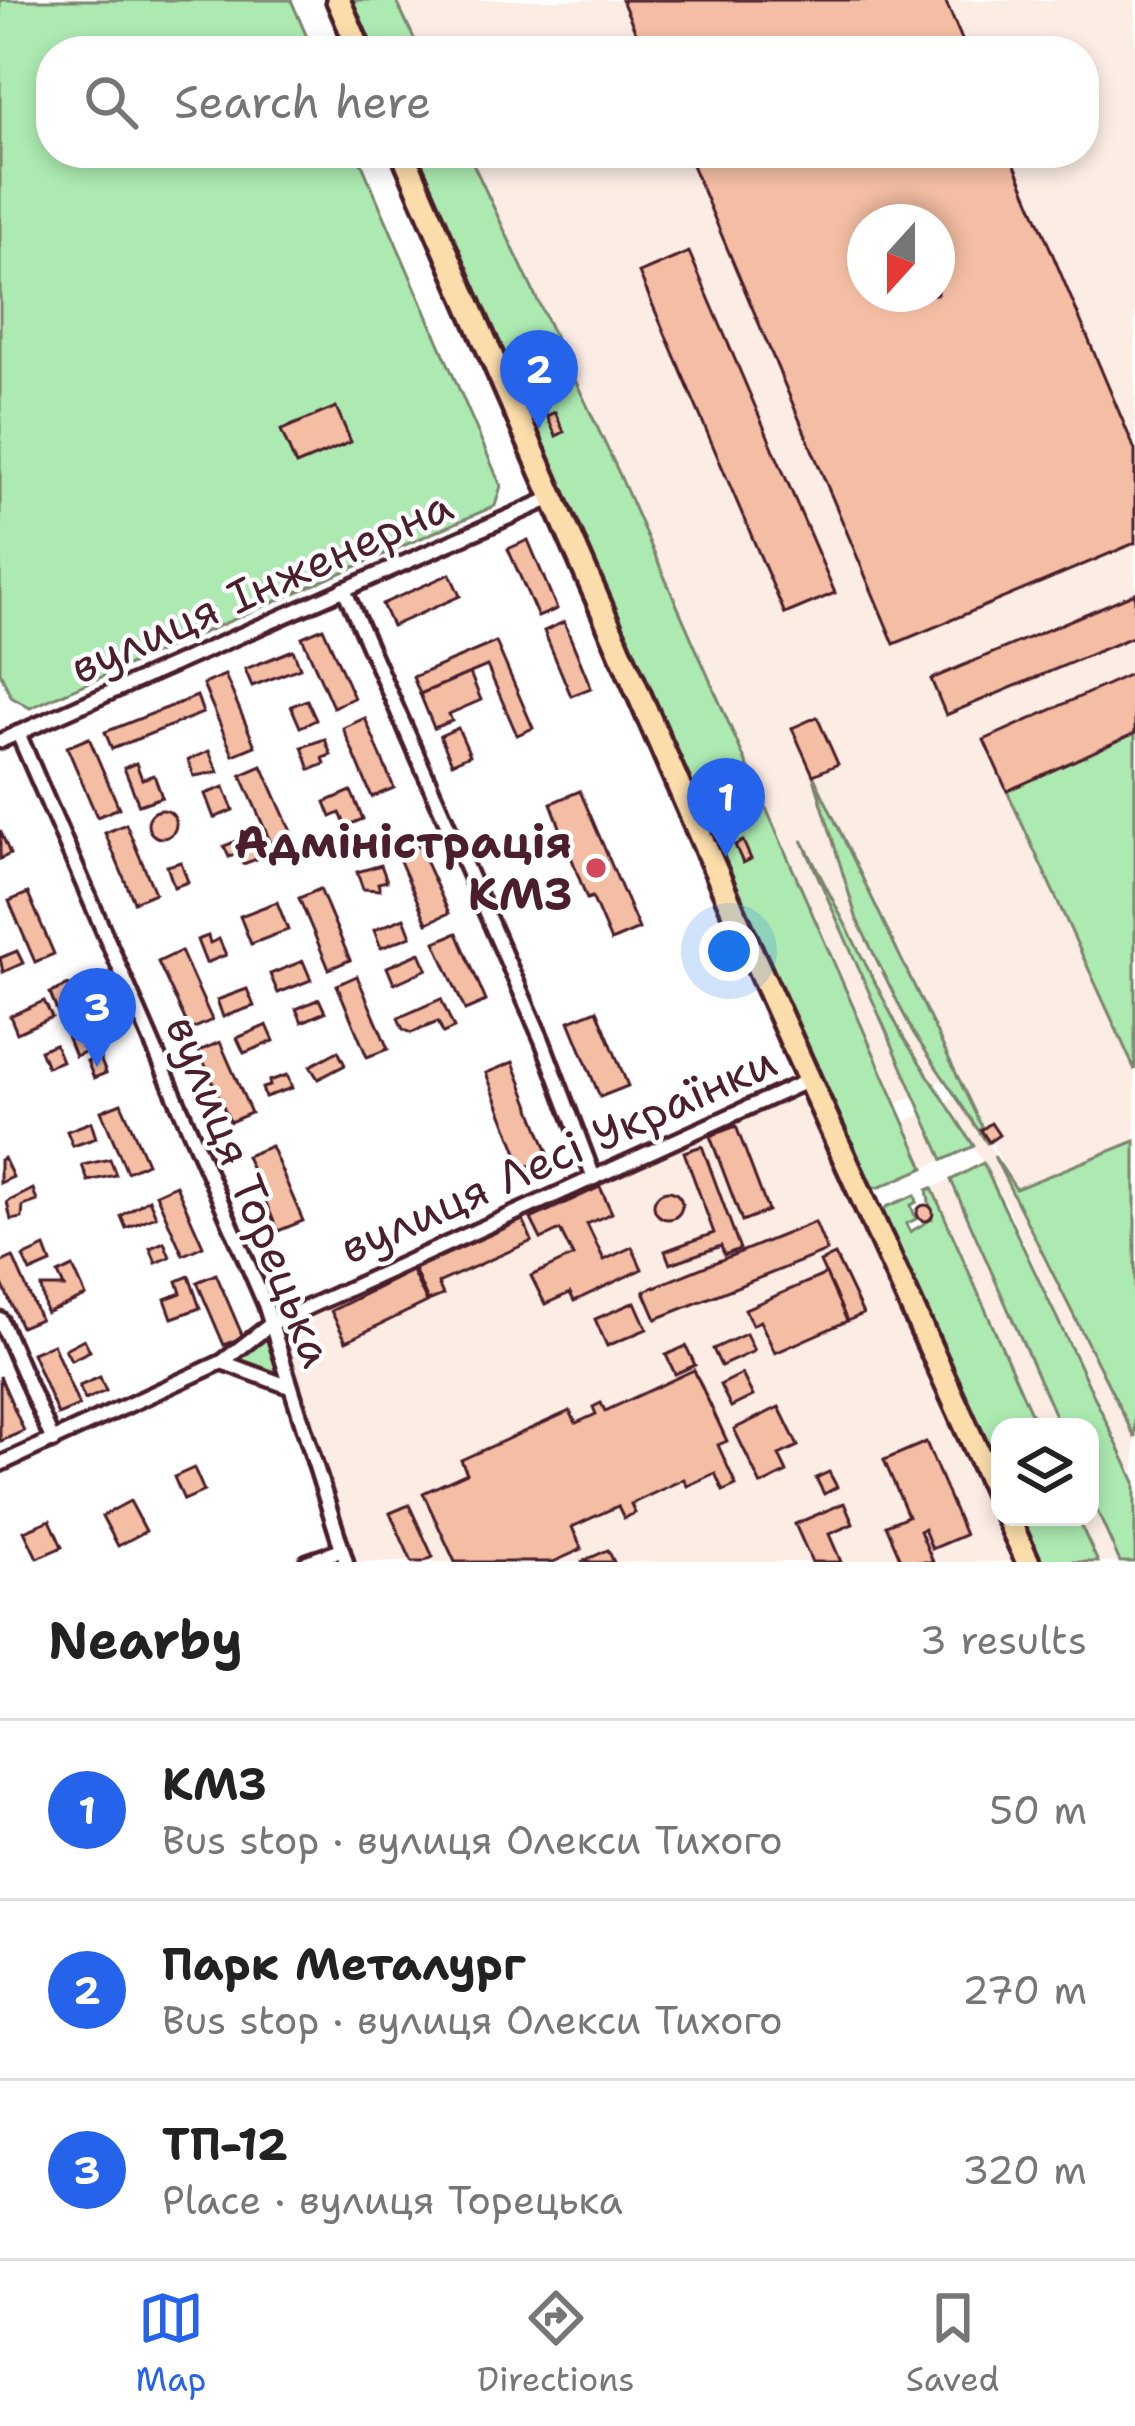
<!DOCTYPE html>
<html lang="en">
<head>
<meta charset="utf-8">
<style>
	body { margin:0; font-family:"Shantell Sans",sans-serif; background:#f6f6f6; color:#222 }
	.controls { position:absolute; right:36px; bottom:36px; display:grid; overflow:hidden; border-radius:24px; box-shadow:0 6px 18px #0003 }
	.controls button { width:108px; height:108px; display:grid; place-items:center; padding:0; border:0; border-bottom:3px solid #e0e0e0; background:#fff; color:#222; font:60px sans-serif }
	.compass { position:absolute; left:847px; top:204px; width:108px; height:108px; border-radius:50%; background:#fff; box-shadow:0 6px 18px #0003; rotate:201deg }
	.you { position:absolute; left:729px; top:951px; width:42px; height:42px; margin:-30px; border:9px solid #fff; border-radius:50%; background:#1a73e8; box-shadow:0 0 0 18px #1a73e833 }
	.badge { display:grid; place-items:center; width:78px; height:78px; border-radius:50%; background:#2563eb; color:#fff; font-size:39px; font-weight:700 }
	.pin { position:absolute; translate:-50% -99px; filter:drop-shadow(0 3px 6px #0008) }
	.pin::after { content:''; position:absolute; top:63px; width:42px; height:36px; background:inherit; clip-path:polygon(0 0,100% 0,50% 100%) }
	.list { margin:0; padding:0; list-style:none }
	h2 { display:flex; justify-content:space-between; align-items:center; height:156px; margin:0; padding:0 48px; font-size:51px }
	h2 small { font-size:39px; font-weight:400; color:#767676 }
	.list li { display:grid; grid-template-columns:78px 1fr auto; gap:36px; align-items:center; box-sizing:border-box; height:180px; padding:0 48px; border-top:3px solid #e0e0e0 }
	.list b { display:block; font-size:45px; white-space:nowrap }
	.list p { margin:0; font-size:39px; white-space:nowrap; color:#767676 }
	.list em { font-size:39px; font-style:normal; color:#767676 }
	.icon { flex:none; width:66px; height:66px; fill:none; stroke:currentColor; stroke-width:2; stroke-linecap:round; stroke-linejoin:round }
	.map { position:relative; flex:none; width:1135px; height:1562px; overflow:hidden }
	.search { position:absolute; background:#fff; box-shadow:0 6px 18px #0003; left:36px; right:36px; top:36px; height:132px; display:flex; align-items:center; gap:30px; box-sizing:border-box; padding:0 42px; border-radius:48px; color:#767676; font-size:45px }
	.sheet { height:696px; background:#fff }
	nav { display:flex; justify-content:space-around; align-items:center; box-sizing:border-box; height:168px; border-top:3px solid #e0e0e0; background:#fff; font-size:33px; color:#767676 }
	nav a { display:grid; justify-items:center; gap:6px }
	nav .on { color:#2563eb }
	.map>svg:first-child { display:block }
	.built { fill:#fbece4; fill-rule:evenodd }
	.green { fill:#aceab1; stroke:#7b846e; stroke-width:3 }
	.building { fill:#f3bea4; stroke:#4a1f2b; stroke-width:3; fill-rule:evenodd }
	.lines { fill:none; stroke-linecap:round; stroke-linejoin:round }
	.minor-casing { stroke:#4a1f2b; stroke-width:21 }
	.primary-casing { stroke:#4a1f2b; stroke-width:30 }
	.minor { stroke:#fff; stroke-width:12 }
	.primary { stroke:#fbddab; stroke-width:21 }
	.poi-dot { fill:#d1495b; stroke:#fff; stroke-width:4.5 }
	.labels { text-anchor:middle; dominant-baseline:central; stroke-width:9; stroke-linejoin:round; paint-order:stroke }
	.street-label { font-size:45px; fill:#4a1f2b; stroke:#fff }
	.poi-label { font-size:45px; font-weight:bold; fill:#4a1f2b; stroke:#fff; text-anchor:end }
</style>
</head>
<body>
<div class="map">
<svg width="1135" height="1562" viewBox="0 0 1135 1562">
	<rect width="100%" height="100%" fill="#fff"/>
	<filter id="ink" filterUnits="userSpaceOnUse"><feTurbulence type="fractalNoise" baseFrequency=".00833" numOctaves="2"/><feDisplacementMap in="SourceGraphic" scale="24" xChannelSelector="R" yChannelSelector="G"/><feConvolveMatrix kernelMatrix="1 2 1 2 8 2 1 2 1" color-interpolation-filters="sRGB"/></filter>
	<g filter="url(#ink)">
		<g class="built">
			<path d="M396,0H1135V733L1008,791L1135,1070V1141L1016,1190L1135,1438V1482L1004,1200L948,1102L957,1096L1003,1166L816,784L857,920L912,1031L944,1078L936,1084L903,1038L815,867L915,1096L896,1104L618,471L468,153H1084V51H420ZM865,222H937V294H865Z"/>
			<polygon points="790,1098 809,1102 1016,1562 355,1562 286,1347 293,1322"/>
			<polygon points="923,1114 943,1160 924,1168 904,1122"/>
			<polygon points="951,1180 1060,1427 1037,1427 932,1188"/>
			<polygon points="1090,1495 1120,1562 1098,1562 1077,1517 1090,1517"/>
		</g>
		<g class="green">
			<polygon points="0,0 291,0 313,51 51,51 51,153 357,153 501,486 495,506 30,708 11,697 0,672"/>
			<polygon points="351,0 396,0 420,51 373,51"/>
			<polygon points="417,153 468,153 618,471 924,1168 878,1188 866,1185"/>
			<polygon points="1135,733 1135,1070 1007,791"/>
			<polygon points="813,775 989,1142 987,1143 912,1031 857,920"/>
			<polygon points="802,840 903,1037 974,1146 943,1160"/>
			<polygon points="1135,1141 1135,1438 994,1156 1016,1189"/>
			<polygon points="983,1163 1135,1482 1135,1562 1120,1562 1090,1495 1090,1427 1060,1427 951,1180"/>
			<polygon points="932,1188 1037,1427 1000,1427 1000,1476 881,1217 886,1207 915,1195 917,1202 911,1205 916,1219 906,1224 910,1232 932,1219 927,1190"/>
			<polygon points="266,1333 278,1375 235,1360"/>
			<polygon points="1019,1517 1077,1517 1098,1562 1039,1562"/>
		</g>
		<g class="building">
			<polygon points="622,0 945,0 967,51 644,51"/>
			<path d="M687,153H1010L1135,450V543L894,644ZM865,222H937V294H865Z"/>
			<polygon points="689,252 835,593 785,614 639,273"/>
			<polygon points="336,407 351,442 296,465 281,430"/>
			<polygon points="555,412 564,432 556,436 547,416"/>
			<polygon points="528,540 557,609 538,617 508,549"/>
			<polygon points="450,574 460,596 392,626 382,604"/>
			<polygon points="1135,593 1135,636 946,715 931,679"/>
			<polygon points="564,622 591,688 571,696 544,631"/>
			<polygon points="323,628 354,698 333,707 302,637"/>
			<polygon points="496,642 533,728 517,735 487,666 420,694 413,677"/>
			<polygon points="293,650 300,668 252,686 245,669"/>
			<polygon points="1135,672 1135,733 1007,791 984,740"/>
			<polygon points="470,673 481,700 449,714 452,721 434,728 420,694"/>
			<polygon points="225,675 255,746 233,755 203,684"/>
			<polygon points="197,696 203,713 112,749 105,732"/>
			<polygon points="307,700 316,720 300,727 291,706"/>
			<polygon points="817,717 838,764 813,775 792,728"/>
			<polygon points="365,718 394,788 372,797 343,728"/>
			<polygon points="458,728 470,755 452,763 440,736"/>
			<polygon points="89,738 119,808 97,817 67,747"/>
			<polygon points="325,739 331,755 323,758 325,764 310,770 302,747"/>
			<polygon points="209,751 218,772 194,776 188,760"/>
			<polygon points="136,763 142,779 154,775 162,797 139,805 124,768"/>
			<polygon points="262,766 292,834 271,843 241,775"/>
			<polygon points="224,787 233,810 214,818 205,794"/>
			<polygon points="351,791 363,819 346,826 340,813 331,817 325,802"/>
			<polygon points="580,791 639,929 611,941 592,897 587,899 551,803"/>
			<circle cx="162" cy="824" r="14"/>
			<polygon points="126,824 155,893 134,902 105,833"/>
			<polygon points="0,830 10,854 0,859"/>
			<polygon points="247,837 257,859 243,864 239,853 229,857 224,846"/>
			<polygon points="743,841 751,859 743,863 735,845"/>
			<polygon points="418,845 449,913 427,923 397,854"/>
			<polygon points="181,862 188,882 174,887 167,866"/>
			<polygon points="381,865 387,881 378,883 380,890 363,889 357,872"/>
			<polygon points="320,889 350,960 329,969 299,898"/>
			<polygon points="28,893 54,954 35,962 9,901"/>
			<polygon points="277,902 288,930 251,944 240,916"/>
			<polygon points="404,918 411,936 381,948 374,930"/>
			<polygon points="457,933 486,1001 465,1010 435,942"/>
			<polygon points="208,936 210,943 219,939 226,955 206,963 197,940"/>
			<polygon points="17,951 23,963 3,972 0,958"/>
			<polygon points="181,951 212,1020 190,1030 158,962"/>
			<polygon points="420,953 427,969 394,984 387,967"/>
			<polygon points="303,961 311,980 278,993 270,974"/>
			<polygon points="357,976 388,1049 367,1057 337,985"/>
			<polygon points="69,985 95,1048 75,1056 50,993"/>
			<polygon points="247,989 254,1006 223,1017 217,1000"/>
			<polygon points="319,999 325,1012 302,1022 296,1009"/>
			<polygon points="441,999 454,1028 443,1033 438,1022 411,1033 403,1029 398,1018"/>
			<polygon points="44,1001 52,1017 17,1033 10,1016"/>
			<polygon points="597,1010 628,1086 600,1097 569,1021"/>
			<polygon points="267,1025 274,1041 244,1053 237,1038"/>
			<polygon points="220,1042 251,1113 230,1122 199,1051"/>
			<polygon points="55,1044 62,1061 47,1067 40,1050"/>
			<polygon points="338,1051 345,1065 318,1079 310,1066"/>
			<polygon points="99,1056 106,1073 94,1078 87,1061"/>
			<polygon points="513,1062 550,1158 523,1168 486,1073"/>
			<polygon points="287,1075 292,1088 265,1097 262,1088 270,1086 269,1081"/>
			<polygon points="121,1103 147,1163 127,1172 101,1111"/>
			<polygon points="91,1122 96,1138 73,1146 67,1131"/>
			<polygon points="991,1123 999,1135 989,1142 981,1130"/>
			<polygon points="736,1126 768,1211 742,1221 710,1136"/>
			<polygon points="271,1146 303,1221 278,1231 246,1156"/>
			<polygon points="702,1146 740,1249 724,1255 721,1246 670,1264 665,1251 714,1233 684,1152"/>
			<polygon points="4,1158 13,1177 0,1183 0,1160"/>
			<polygon points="110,1159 116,1175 88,1181 82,1165"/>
			<polygon points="176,1185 203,1246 183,1255 156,1194"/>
			<polygon points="600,1187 612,1213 587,1224 604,1260 632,1247 642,1269 574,1301 570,1293 545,1304 531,1276 573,1256 560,1230 541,1239 531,1219"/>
			<polygon points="33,1189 37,1201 23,1206 22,1218 11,1220 7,1202"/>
			<circle cx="668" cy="1205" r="14"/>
			<polygon points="149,1199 156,1216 126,1228 121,1216"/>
			<circle cx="925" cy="1213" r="8"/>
			<polygon points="523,1220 532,1241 438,1283 443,1295 428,1301 414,1269"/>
			<polygon points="815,1222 827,1251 656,1319 644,1291"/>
			<polygon points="164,1242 170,1257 156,1263 150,1248"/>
			<polygon points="45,1247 51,1263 30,1272 23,1257"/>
			<polygon points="835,1255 863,1314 847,1321 820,1262"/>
			<polygon points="13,1257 40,1319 21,1327 0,1279 0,1263"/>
			<polygon points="73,1267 86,1296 46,1313 41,1287 64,1287 58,1274"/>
			<polygon points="412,1271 427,1302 346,1341 331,1311"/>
			<polygon points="216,1274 243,1337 224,1345 197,1282"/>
			<polygon points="826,1274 847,1321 775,1353 760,1321 752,1325 745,1309"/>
			<polygon points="189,1276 200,1308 172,1318 165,1299 181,1293 177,1281"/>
			<polygon points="635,1302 647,1329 607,1346 595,1319"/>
			<polygon points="746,1334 754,1351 721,1366 713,1349"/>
			<polygon points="84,1339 90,1351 71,1360 65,1349"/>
			<polygon points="53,1344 79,1406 58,1415 32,1353"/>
			<polygon points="686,1346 695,1365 675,1374 666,1355"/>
			<polygon points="694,1370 727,1441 718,1445 736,1485 723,1491 715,1473 687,1486 684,1479 631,1504 635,1513 624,1518 618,1506 572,1527 582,1549 553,1562 455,1562 423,1493 467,1473 461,1460 570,1411 576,1423 596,1414 593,1407 601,1403 605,1411"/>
			<polygon points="742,1374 753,1396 731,1407 720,1385"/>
			<polygon points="0,1376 24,1431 1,1441 0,1439"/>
			<polygon points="100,1377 106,1391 85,1400 79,1386"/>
			<polygon points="779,1407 798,1446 779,1455 787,1472 761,1485 734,1429"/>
			<polygon points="926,1442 965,1535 932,1549 924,1529 920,1531 933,1562 902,1562 886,1525 908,1516 884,1460"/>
			<polygon points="194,1468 204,1491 184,1500 174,1477"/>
			<polygon points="829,1472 837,1487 824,1494 816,1478"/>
			<polygon points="130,1501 146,1531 118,1546 102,1516"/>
			<polygon points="844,1503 853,1524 829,1534 841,1562 812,1562 795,1524"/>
			<polygon points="409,1505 433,1557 422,1562 412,1562 390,1513"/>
			<polygon points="50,1520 62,1547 37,1558 24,1531"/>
			<polygon points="608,1550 614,1562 581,1562"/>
		</g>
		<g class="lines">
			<g class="minor-casing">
				<g id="minor">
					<polyline points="344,589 542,1040 594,1178"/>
					<polyline points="18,733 265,1304 346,1562"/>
					<polyline points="0,741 552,498"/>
					<polyline points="0,1319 53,1441"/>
					<polyline points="222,1362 290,1387"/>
					<polyline points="0,1464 222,1362 271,1324 809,1080"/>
					<polyline points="307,1562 342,1550"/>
				</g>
			</g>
			<g class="primary-casing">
				<g id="primary">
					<polyline points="338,0 360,51"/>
					<polyline points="403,153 745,938 1000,1502"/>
					<polyline points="1007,1517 1028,1562"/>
				</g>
			</g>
			<use href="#minor" class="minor"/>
			<use href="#primary" class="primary"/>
		</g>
	</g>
	<circle class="poi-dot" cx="596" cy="868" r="12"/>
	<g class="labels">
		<g class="street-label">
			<text transform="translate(261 586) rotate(-24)">вулиця Інженерна</text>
			<text transform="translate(558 1154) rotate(-24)">вулиця Лесі Українки</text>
			<text transform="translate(250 1191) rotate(68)">вулиця Торецька</text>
		</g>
		<g class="poi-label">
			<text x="572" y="842">Адміністрація<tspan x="572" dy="52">КМЗ</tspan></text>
		</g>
	</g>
</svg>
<div class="controls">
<button><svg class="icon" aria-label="layers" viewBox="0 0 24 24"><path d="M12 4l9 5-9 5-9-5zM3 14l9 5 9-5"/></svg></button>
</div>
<svg class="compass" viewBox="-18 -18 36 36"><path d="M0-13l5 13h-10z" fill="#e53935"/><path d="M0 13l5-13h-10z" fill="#767676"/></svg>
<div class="you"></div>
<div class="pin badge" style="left:726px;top:857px">1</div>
<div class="pin badge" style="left:539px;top:429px">2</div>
<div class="pin badge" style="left:97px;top:1067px">3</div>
<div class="search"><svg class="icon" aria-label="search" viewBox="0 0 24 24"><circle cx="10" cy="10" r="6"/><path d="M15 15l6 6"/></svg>Search here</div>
</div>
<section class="sheet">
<h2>Nearby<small>3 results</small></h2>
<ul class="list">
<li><span class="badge">1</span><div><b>КМЗ</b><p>Bus stop · вулиця Олекси Тихого</p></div><em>50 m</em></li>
<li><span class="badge">2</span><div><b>Парк Металург</b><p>Bus stop · вулиця Олекси Тихого</p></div><em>270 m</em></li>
<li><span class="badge">3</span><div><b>ТП-12</b><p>Place · вулиця Торецька</p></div><em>320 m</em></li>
</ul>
</section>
<nav>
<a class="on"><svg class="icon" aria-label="map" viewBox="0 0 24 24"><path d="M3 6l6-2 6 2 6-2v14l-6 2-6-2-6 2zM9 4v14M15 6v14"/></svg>Map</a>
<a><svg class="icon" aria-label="directions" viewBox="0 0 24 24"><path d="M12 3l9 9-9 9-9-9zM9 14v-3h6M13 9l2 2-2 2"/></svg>Directions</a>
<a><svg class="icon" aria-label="saved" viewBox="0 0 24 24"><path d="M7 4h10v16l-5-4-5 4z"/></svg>Saved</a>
</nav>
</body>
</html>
